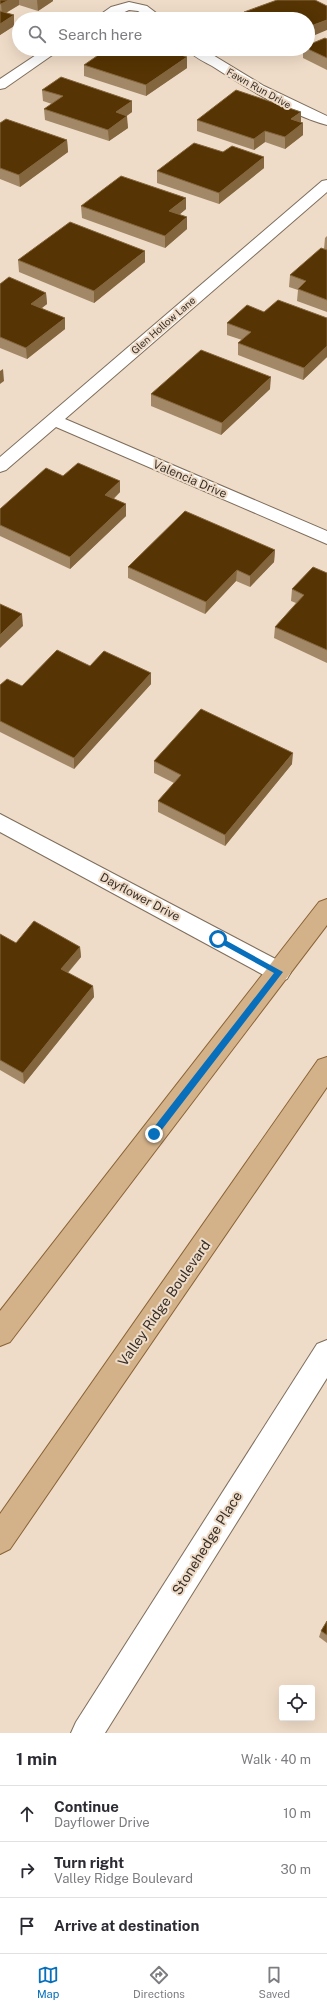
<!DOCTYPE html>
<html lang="en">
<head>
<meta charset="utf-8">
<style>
	body { margin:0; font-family:"Public Sans",sans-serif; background:#f2f2f3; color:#2b2b33 }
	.controls { position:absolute; right:12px; bottom:12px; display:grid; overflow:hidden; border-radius:4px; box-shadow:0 4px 16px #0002 }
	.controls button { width:36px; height:36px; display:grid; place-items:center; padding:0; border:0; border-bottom:1px solid #e1e1e2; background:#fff; color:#2b2b33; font:20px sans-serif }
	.stop { position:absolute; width:12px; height:12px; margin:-9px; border:3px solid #076fbb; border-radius:50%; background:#fff }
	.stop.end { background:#076fbb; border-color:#fff; box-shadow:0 1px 4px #0008 }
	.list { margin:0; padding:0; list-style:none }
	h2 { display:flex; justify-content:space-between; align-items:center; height:52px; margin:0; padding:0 16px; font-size:17px }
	h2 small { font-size:13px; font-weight:400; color:#7c7c81 }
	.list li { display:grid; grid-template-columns:26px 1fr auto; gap:12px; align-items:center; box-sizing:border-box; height:56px; padding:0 16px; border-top:1px solid #e1e1e2 }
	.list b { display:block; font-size:15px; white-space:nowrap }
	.list p { margin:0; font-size:13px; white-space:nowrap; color:#7c7c81 }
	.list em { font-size:13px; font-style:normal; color:#7c7c81 }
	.icon { flex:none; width:22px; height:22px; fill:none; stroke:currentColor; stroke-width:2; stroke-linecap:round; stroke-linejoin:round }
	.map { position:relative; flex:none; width:327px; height:1733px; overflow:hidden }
	.search { position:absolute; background:#fff; box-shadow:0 4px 16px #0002; left:12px; right:12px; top:12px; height:44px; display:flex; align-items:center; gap:10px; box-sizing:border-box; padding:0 14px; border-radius:22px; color:#7c7c81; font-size:15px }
	.sheet { height:220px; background:#fff }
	nav { display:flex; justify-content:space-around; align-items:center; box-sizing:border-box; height:56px; border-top:1px solid #e1e1e2; background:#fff; font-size:11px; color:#7c7c81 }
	nav a { display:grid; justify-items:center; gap:2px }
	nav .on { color:#076fbb }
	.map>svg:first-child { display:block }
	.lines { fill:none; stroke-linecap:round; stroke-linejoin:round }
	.minor-casing { stroke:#7d6d5b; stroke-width:2 }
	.major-casing { stroke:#896235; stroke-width:2 }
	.minor { fill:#fff; fill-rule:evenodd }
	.major { fill:#d3b28a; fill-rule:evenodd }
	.wall { fill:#a28866 }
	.shaded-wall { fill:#84663e }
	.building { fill:#563403; stroke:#84663e }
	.route { fill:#076fbb }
	.labels { text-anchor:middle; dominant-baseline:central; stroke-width:4; stroke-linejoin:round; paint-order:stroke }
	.far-street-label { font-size:10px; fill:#372f28; stroke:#efdcc8 }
	.street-label { font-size:12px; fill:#372f28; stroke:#efdcc8 }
	.near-street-label { font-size:14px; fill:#372f28; stroke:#efdcc8 }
</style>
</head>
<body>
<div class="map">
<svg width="327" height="1733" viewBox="0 0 327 1733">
	<rect width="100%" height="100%" fill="#efdcc8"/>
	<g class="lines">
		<g class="minor-casing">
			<g id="minor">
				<polygon points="129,2 147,6 164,19 150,19 138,11 129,10 109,19 94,19 111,7"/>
				<polygon points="45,49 61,49 5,88 0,89 0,79"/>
				<path d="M187,49H203L264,86L327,116V125C292,116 243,86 212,66C205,62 193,57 187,49Z"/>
				<polygon points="327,180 327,192 65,419 327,531 327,544 56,427 6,470 0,472 0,457 322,181"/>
				<polygon points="0,814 287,965 291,972 287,979 279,982 271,979 0,832"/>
				<polygon points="327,1340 327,1378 105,1733 71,1733 76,1722 317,1344"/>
			</g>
		</g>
		<g class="major-casing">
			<g id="major">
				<polygon points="327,899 327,925 10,1342 0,1346 0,1311 319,902"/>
				<polygon points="327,1057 327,1087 10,1549 0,1554 0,1514 318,1060"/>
			</g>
		</g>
		<use href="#minor" class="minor"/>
		<use href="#major" class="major"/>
	</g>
	<g class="wall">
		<polygon points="0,0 53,0 53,1 38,11 19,5 6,13 14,15 14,26 0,35"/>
		<polygon points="244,12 308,19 244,19"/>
		<polygon points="327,39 327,70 303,58 303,49 308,49"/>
		<polygon points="84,65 187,68 146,96 84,76"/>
		<polygon points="42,90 132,101 132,112 126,116 128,128 109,141 45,120 44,109 52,104 43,101"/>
		<polygon points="197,120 301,123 303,135 285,149 265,142 254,150 197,131"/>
		<polygon points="0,123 67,140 68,152 20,187 0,179"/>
		<polygon points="223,152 264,157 264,168 219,204 157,183 157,171"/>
		<polygon points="81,206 186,209 179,215 187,229 165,248 82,218"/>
		<polygon points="327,236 327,312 297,301 298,290 289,287 290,275 324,249 325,238"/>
		<polygon points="18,260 145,262 94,303 19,272"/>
		<polygon points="0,284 46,293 47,304 42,308 65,329 27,359 0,348"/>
		<polygon points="264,312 327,318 327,357 303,380 238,355 238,343 242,340 227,335 227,323"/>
		<polygon points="270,389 221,435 151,406 151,394"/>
		<polygon points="63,476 120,481 120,492 114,499 126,516 70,569 0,536 0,509"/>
		<polygon points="275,550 274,562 250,587 236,581 205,614 128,578 128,567"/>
		<polygon points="327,573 327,663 274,638 275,627 296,603 291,601 292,589"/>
		<polygon points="90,666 151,673 151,684 74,769 0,732 0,685 22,686"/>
		<polygon points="154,761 292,764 225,846 158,812 158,801 174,783 154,773"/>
		<polygon points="0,934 16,943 80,947 81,957 68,973 93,986 94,997 24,1084 0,1070"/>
		<polygon points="327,1621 327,1643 319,1637 321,1631"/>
	</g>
	<g class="shaded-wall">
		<polygon points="9,0 19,0 19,5 2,15 1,4"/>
		<polygon points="37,0 53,0 53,1 38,11"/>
		<polygon points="14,15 14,26 0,35 0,24"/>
		<polygon points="327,20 327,30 308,38 308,27"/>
		<polygon points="187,57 187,68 146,96 146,85"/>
		<polygon points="132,101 132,112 116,124 116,112"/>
		<polygon points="301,112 301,123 291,119"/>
		<polygon points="127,116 128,128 109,141 108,130"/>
		<polygon points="303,123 303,135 285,149 285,137"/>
		<polygon points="265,131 265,142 254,150 254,139"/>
		<polygon points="67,140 68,152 20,187 19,175"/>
		<polygon points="264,157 264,168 219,204 219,193"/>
		<polygon points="186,198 186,209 169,223 169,211"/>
		<polygon points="187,217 187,229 165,248 165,236"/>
		<polygon points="145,251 145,262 94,303 94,291"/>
		<polygon points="46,293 47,304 32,315 31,304"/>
		<polygon points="65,318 65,329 27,359 26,348"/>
		<polygon points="327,346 327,357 303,380 304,368"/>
		<polygon points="3,369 4,381 0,384 0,371"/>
		<polygon points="271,377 270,389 221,435 222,423"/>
		<polygon points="120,481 120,492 105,506 105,495"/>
		<polygon points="126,504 126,516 70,569 70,557"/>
		<polygon points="275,550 274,562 250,587 250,576"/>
		<polygon points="237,570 236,581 205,614 206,602"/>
		<polygon points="22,614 23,626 0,648 0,635"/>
		<polygon points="151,673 151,684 74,769 74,758"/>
		<polygon points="293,753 292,764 225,846 225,835"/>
		<polygon points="80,947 81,957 62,979 61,969"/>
		<polygon points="93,986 94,997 24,1084 23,1073"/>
	</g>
	<g class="building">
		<polygon points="0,0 9,0 1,4 0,4"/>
		<polygon points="277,0 315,0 327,6 327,20 308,27 308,19 257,19 244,12"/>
		<polygon points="0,11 14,15 0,24"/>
		<polygon points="325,38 327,39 327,58 308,49 308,45"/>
		<polygon points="107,49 163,49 187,57 146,85 84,65"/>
		<polygon points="61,77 132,101 116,112 127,116 108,130 44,109 63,96 42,90"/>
		<polygon points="236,90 301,112 291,119 303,123 285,137 265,131 254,139 197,120"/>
		<polygon points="6,119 67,140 19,175 0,168 0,123"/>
		<polygon points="194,143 223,152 232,146 264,157 219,193 157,171"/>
		<polygon points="121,176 186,198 169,211 187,217 165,236 81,206"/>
		<polygon points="70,222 145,251 94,291 18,260"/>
		<polygon points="321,248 327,250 327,300 298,289 306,281 290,275"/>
		<polygon points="9,277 46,293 31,304 65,318 26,348 0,337 0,284"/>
		<polygon points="278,300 327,318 327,346 304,368 238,343 251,332 227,323 247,305 264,312"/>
		<polygon points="201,350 271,377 222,423 151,394"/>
		<polygon points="78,463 120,481 105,495 126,504 70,557 0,525 0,509 46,468 63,476"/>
		<polygon points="185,511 275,550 250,576 237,570 206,602 128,567"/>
		<polygon points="313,567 327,573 327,650 275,627 304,595 292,589"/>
		<polygon points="0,604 22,614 0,635"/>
		<polygon points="57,650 90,666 104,651 151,673 74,758 0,721 0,685 7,679 22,686"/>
		<polygon points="201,709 293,753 225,835 158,801 181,775 154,761"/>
		<polygon points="34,921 80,947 61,969 93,986 23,1073 0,1060 0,934 16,943"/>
		<polygon points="327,1621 327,1635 321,1631"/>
	</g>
	<polygon class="route" points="218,936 283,972 157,1136 154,1137 151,1136 151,1131 274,973 216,941 215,939"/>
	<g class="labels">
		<g class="far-street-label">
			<text transform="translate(259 88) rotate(29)">Fawn Run Drive</text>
			<text transform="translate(163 325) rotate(-41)">Glen Hollow Lane</text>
		</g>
		<g class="street-label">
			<text transform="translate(190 479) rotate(23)">Valencia Drive</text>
			<text transform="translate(140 897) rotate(28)">Dayflower Drive</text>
		</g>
		<g class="near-street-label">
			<text transform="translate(164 1303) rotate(-55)">Valley Ridge Boulevard</text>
			<text transform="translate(207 1543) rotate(-58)">Stonehedge Place</text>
		</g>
	</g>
</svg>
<div class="controls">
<button><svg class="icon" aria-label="locate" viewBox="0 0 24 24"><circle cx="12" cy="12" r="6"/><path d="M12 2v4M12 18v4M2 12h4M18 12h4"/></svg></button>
</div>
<div class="stop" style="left:218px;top:939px"></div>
<div class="stop end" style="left:154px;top:1134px"></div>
<div class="search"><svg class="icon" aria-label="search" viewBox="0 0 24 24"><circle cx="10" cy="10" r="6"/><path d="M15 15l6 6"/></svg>Search here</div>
</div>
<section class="sheet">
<h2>1 min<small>Walk · 40 m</small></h2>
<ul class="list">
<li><svg class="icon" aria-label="ahead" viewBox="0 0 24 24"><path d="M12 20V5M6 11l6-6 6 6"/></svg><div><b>Continue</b><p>Dayflower Drive</p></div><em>10 m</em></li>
<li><svg class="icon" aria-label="right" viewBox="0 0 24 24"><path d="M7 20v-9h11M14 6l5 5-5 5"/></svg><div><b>Turn right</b><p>Valley Ridge Boulevard</p></div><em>30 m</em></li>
<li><svg class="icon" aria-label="arrive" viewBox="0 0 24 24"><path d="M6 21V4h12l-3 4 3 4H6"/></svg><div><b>Arrive at destination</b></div></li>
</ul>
</section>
<nav>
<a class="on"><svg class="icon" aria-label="map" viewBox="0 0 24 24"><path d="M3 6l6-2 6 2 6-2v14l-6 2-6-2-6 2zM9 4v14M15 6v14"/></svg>Map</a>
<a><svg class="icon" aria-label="directions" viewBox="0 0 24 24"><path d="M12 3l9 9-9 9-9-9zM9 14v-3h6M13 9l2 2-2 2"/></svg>Directions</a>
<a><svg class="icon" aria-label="saved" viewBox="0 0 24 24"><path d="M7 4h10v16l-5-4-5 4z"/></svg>Saved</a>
</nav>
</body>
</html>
